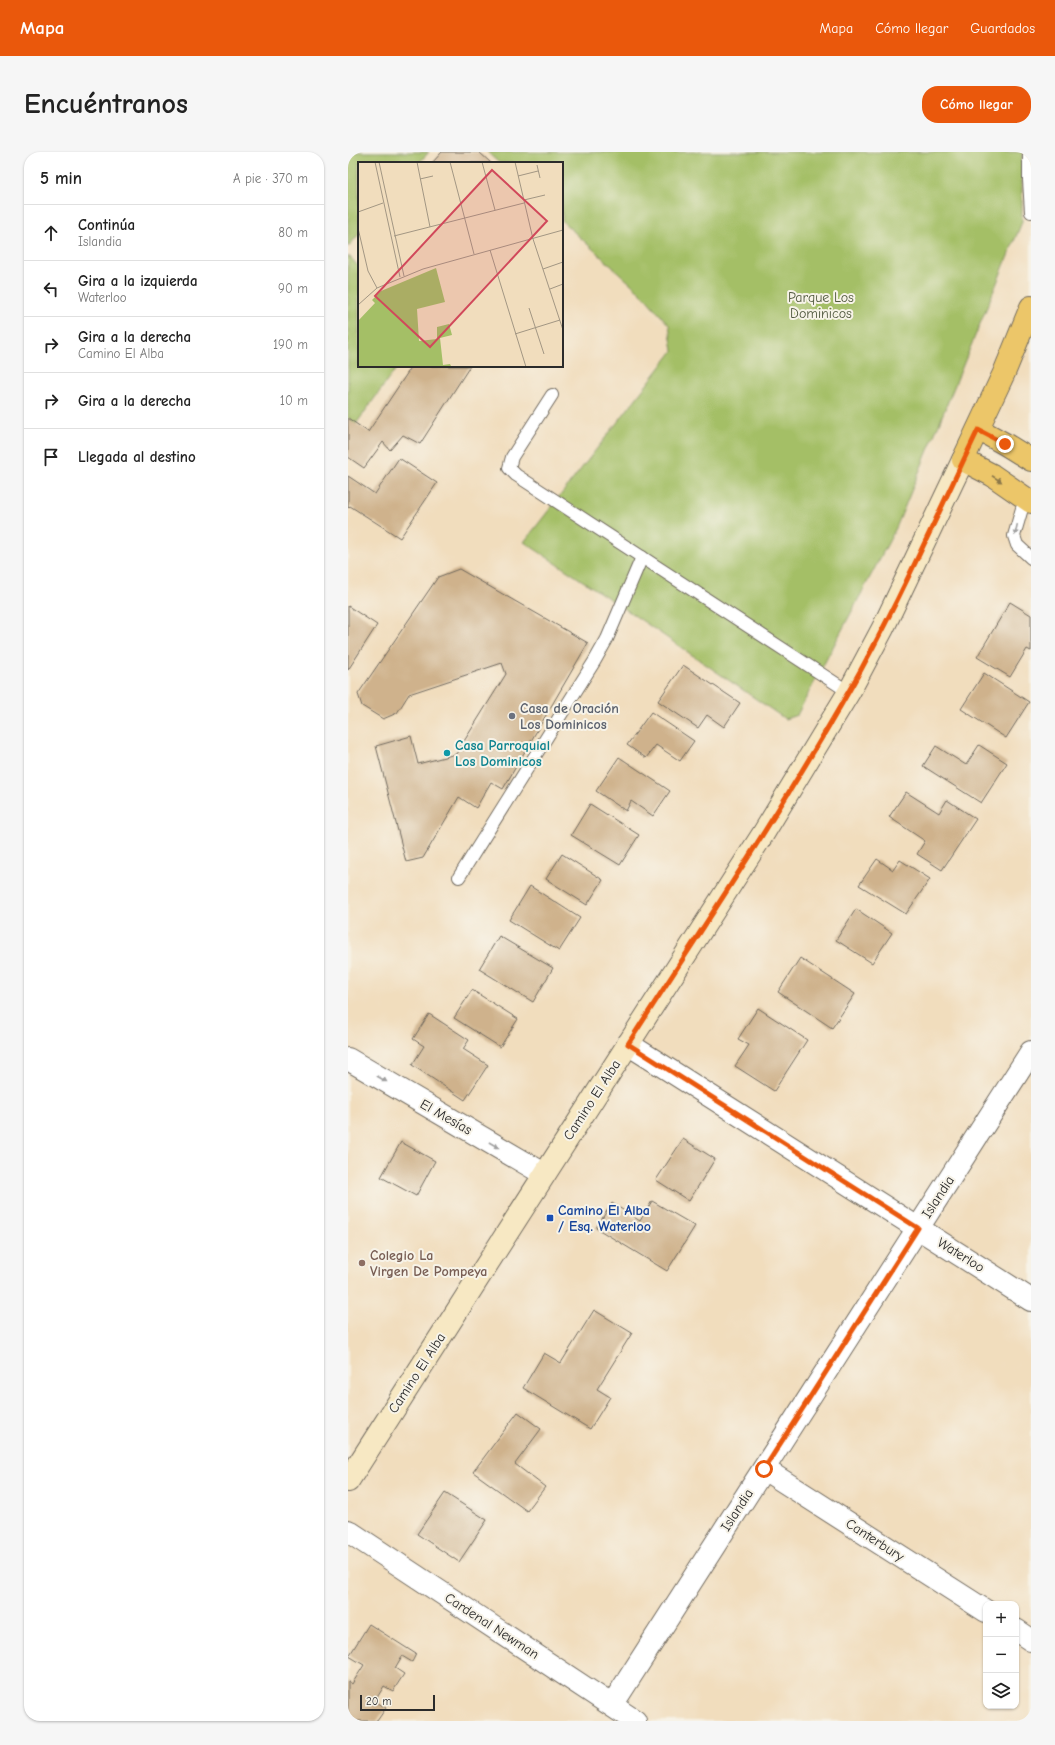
<!DOCTYPE html>
<html lang="es">
<head>
<meta charset="utf-8">
<style>
	body { margin:0; font-family:"Comic Neue",sans-serif; background:#f6f6f6; color:#222 }
	.controls { position:absolute; right:12px; bottom:12px; display:grid; overflow:hidden; border-radius:8px; box-shadow:0 1px 3px #0004 }
	.controls button { width:36px; height:36px; display:grid; place-items:center; padding:0; border:0; border-bottom:1px solid #e0e0e0; background:#fff; color:#222; font:20px sans-serif }
	.scale { position:absolute; left:12px; bottom:10px; width:75px; box-sizing:border-box; padding-left:4px; border:2px solid #2b2b2b; border-top:0; font-size:11px; line-height:14px; white-space:nowrap; color:#2b2b2b; -webkit-text-stroke:3px #f7f3e8; paint-order:stroke }
	.stop { position:absolute; width:12px; height:12px; margin:-9px; border:3px solid #ea580c; border-radius:50%; background:#fff }
	.stop.end { background:#ea580c; border-color:#fff; box-shadow:0 1px 4px #0008 }
	.list { margin:0; padding:0; list-style:none }
	h2 { display:flex; justify-content:space-between; align-items:center; height:52px; margin:0; padding:0 16px; font-size:17px }
	h2 small { font-size:13px; font-weight:400; color:#767676 }
	.list li { display:grid; grid-template-columns:26px 1fr auto; gap:12px; align-items:center; box-sizing:border-box; height:56px; padding:0 16px; border-top:1px solid #e0e0e0 }
	.list b { display:block; font-size:15px; white-space:nowrap }
	.list p { margin:0; font-size:13px; white-space:nowrap; color:#767676 }
	.list em { font-size:13px; font-style:normal; color:#767676 }
	.icon { flex:none; width:22px; height:22px; fill:none; stroke:currentColor; stroke-width:2; stroke-linecap:round; stroke-linejoin:round }
	.map { position:relative; flex:none; width:683px; height:1569px; overflow:hidden; border-radius:16px }
	header { display:flex; align-items:center; gap:24px; box-sizing:border-box; height:56px; padding:0 20px; background:#ea580c; color:#fff }
	header strong { font-size:19px }
	nav { display:flex; gap:22px; margin-inline-start:auto; font-size:14px }
	.intro { display:flex; align-items:center; justify-content:space-between; box-sizing:border-box; height:96px; padding:0 24px }
	h1 { margin:0; font-size:28px }
	.button { padding:10px 18px; border-radius:16px; background:#ea580c; color:#fff; font-size:14px; font-weight:700 }
	main { display:flex; gap:24px; padding:0 24px }
	aside { flex:1; background:#fff; border-radius:16px; box-shadow:0 1px 3px #0004 }
	.map>svg:first-child { display:block }
	.green { fill:#a4bf66; stroke:#687548 }
	.building { fill:#cfb28c }
	.lines { fill:none; stroke-linecap:round; stroke-linejoin:round }
	.service-casing { stroke:#70695e; stroke-width:14 }
	.minor-casing { stroke:#70695e; stroke-width:24 }
	.secondary-casing { stroke:#70695e; stroke-width:24 }
	.primary-casing { stroke:#70695e; stroke-width:24 }
	.service { stroke:#fff; stroke-width:12 }
	.minor { stroke:#fff; stroke-width:22 }
	.secondary { stroke:#f7e8c3; stroke-width:22 }
	.primary { stroke:#ecc669; stroke-width:22 }
	.oneway { fill:#8c784a }
	.oneway2 { fill:#a0a0a0 }
	.route { stroke:#ea580c; stroke-width:5 }
	.worship-dot { fill:#6b7280; stroke:#f7f3e8; stroke-width:1.5 }
	.culture-dot { fill:#0f9aa8; stroke:#f7f3e8; stroke-width:1.5 }
	.transit-dot { fill:#1a4fb4; stroke:#f7f3e8; stroke-width:1.5 }
	.education-dot { fill:#8d6e63; stroke:#f7f3e8; stroke-width:1.5 }
	.labels { text-anchor:middle; dominant-baseline:central; stroke-width:4; stroke-linejoin:round; paint-order:stroke }
	.park-label { font-size:14px; fill:#4f573d; stroke:#f7f3e8 }
	.worship-label { font-size:14px; font-weight:bold; fill:#5b616d; stroke:#f7f3e8; text-anchor:start }
	.culture-label { font-size:14px; font-weight:bold; fill:#0d838f; stroke:#f7f3e8; text-anchor:start }
	.street-label { font-size:14px; fill:#2b2b2b; stroke:#f7f3e8 }
	.transit-label { font-size:14px; font-weight:bold; fill:#164399; stroke:#f7f3e8; text-anchor:start }
	.education-label { font-size:14px; font-weight:bold; fill:#785e54; stroke:#f7f3e8; text-anchor:start }
	.inset-road { fill:none; stroke:#a29683; stroke-width:1 }
	.view { fill:#d1495b; fill-opacity:0.15; stroke:#d1495b; stroke-width:2 }
	.inset-edge { fill:none; stroke:#2b2b2b; stroke-width:2 }
</style>
</head>
<body>
<header>
<strong>Mapa</strong>
<nav><a>Mapa</a><a>Cómo llegar</a><a>Guardados</a></nav>
</header>
<div class="intro"><h1>Encuéntranos</h1><a class="button">Cómo llegar</a></div>
<main>
<aside>
<h2>5 min<small>A pie · 370 m</small></h2>
<ul class="list">
<li><svg class="icon" aria-label="ahead" viewBox="0 0 24 24"><path d="M12 20V5M6 11l6-6 6 6"/></svg><div><b>Continúa</b><p>Islandia</p></div><em>80 m</em></li>
<li><svg class="icon" aria-label="left" viewBox="0 0 24 24"><path d="M17 20v-9H6M10 6l-5 5 5 5"/></svg><div><b>Gira a la izquierda</b><p>Waterloo</p></div><em>90 m</em></li>
<li><svg class="icon" aria-label="right" viewBox="0 0 24 24"><path d="M7 20v-9h11M14 6l5 5-5 5"/></svg><div><b>Gira a la derecha</b><p>Camino El Alba</p></div><em>190 m</em></li>
<li><svg class="icon" aria-label="right" viewBox="0 0 24 24"><path d="M7 20v-9h11M14 6l5 5-5 5"/></svg><div><b>Gira a la derecha</b></div><em>10 m</em></li>
<li><svg class="icon" aria-label="arrive" viewBox="0 0 24 24"><path d="M6 21V4h12l-3 4 3 4H6"/></svg><div><b>Llegada al destino</b></div></li>
</ul>
</aside>
<div class="map">
<svg width="683" height="1569" viewBox="0 0 683 1569">
	<rect width="100%" height="100%" fill="#f7f3e8"/>
	<filter id="ink" filterUnits="userSpaceOnUse"><feTurbulence type="fractalNoise" baseFrequency=".025" numOctaves="2"/><feDisplacementMap in="SourceGraphic" scale="8" xChannelSelector="R" yChannelSelector="G"/><feConvolveMatrix kernelMatrix="1 2 1 2 8 2 1 2 1" color-interpolation-filters="sRGB"/></filter>
	<filter id="wash" filterUnits="userSpaceOnUse"><feTurbulence type="fractalNoise" baseFrequency=".012" numOctaves="4" result="noise"/><feDisplacementMap in="SourceGraphic" scale="16" xChannelSelector="R" yChannelSelector="G"/><feGaussianBlur stdDeviation="0.9" result="paint"/><feColorMatrix in="noise" values="0 0 0 0 0 0 0 0 0 0 0 0 0 0 0 0 0 1.4 0 .05"/><feComposite in="paint" operator="in"/></filter>
	<g filter="url(#wash)">
		<rect width="100%" height="100%" fill="#f1ddbd"/>
		<g class="green">
			<polygon points="0,0 81,0 71,11 11,11 11,82 0,95"/>
			<polygon points="139,0 674,0 674,70 548,376 449,563 437,567 283,461 176,390 325,199 321,173 293,141 214,69 214,11 151,11"/>
			<polygon points="0,103 11,115 11,214 50,214 8,272 0,266"/>
		</g>
		<g id="blocks">
			<g class="building">
				<polygon points="94,0 131,0 143,11 84,11"/>
				<polygon points="64,214 122,214 72,292 55,283 42,298 35,290 16,316 0,305 0,266 20,280"/>
				<polygon points="51,306 89,331 52,386 2,354 0,356 0,324 27,342"/>
				<polygon points="111,417 240,491 155,637 143,630 128,656 111,645 75,706 58,710 28,594 63,584 70,612 108,602 158,522 154,511 61,542 49,561 35,567 14,554 10,542 90,425"/>
				<polygon points="662,450 683,463 683,499 679,497 662,525 629,505"/>
				<polygon points="0,454 29,473 0,518"/>
				<polygon points="335,513 392,551 376,575 359,563 350,576 310,549"/>
				<polygon points="636,521 681,550 658,586 613,557"/>
				<polygon points="303,560 346,589 332,609 308,593 298,606 279,593"/>
				<polygon points="631,593 659,611 633,651 575,614 588,594 618,613"/>
				<polygon points="271,605 322,639 305,664 283,649 278,659 248,639"/>
				<polygon points="558,640 591,661 599,648 628,667 594,718 569,702 577,689 541,665"/>
				<polygon points="242,652 291,683 272,713 223,683"/>
				<polygon points="214,702 255,728 239,753 198,727"/>
				<polygon points="529,707 545,718 552,708 582,727 558,762 511,733"/>
				<polygon points="182,734 232,766 211,799 161,768"/>
				<polygon points="508,757 544,781 524,811 488,788"/>
				<polygon points="151,784 205,816 185,850 131,817"/>
				<polygon points="452,806 507,842 484,876 430,840"/>
				<polygon points="124,838 170,867 152,895 106,866"/>
				<polygon points="410,856 459,888 426,939 387,914 401,893 390,887"/>
				<polygon points="81,862 121,888 115,897 140,913 117,948 64,913 76,894 65,887"/>
				<polygon points="335,987 367,1007 341,1049 308,1028"/>
				<polygon points="53,990 87,1009 68,1044 33,1025"/>
				<polygon points="304,1049 347,1074 319,1119 248,1076 264,1051 292,1069"/>
				<polygon points="246,1158 284,1181 249,1237 262,1245 242,1277 175,1236 196,1201 213,1211"/>
				<polygon points="170,1260 193,1277 167,1312 197,1335 179,1359 125,1320"/>
				<polygon points="97,1341 139,1368 111,1410 69,1382"/>
				<polygon points="21,1472 68,1502 64,1510 54,1504 47,1516 56,1522 45,1539 36,1534 27,1549 38,1556 29,1569 3,1569 0,1567 0,1529 4,1532 16,1513 1,1504"/>
			</g>
		</g>
	</g>
	<g filter="url(#ink)">
		<use href="#blocks" fill-opacity="0" stroke="#70695e" stroke-width="1"/>
		<g class="lines">
			<g class="service-casing">
				<g id="service">
					<polyline points="681,0 681,28 683,60"/>
					<polyline points="204,243 164,305 161,316 168,323 501,540"/>
					<polyline points="677,346 666,384 669,393 683,406"/>
					<polyline points="111,725 246,510 259,487 294,405"/>
				</g>
			</g>
			<g class="minor-casing">
				<g id="minor">
					<polyline points="280,892 683,1148"/>
					<polyline points="0,907 196,1022"/>
					<polyline points="416,1317 638,1459"/>
					<polyline points="0,1379 287,1569"/>
					<polyline points="668,1478 683,1488"/>
					<polyline points="264,1553 683,900"/>
				</g>
			</g>
			<g class="secondary-casing">
				<polyline id="secondary" points="0,1329 415,682 501,540 535,476 615,308"/>
			</g>
			<g class="primary-casing">
				<g id="primary">
					<polyline points="683,155 656,221 615,308 644,323 683,350"/>
					<polyline points="630,277 657,292 683,308"/>
				</g>
			</g>
			<use href="#service" class="service"/>
			<use href="#minor" class="minor"/>
			<use href="#secondary" class="secondary"/>
			<use href="#primary" class="primary"/>
		</g>
		<defs><path id="oneway-solid" d="M-6-.8H1V-3.2L6.5 0L1 3.2V.8H-6Z"/></defs>
		<use class="oneway" href="#oneway-solid" transform="translate(649 327) rotate(33)"/>
		<g class="oneway2">
			<use href="#oneway-solid" transform="translate(668 378) rotate(103)"/>
			<use href="#oneway-solid" transform="translate(34 927) rotate(30)"/>
			<use href="#oneway-solid" transform="translate(146 993) rotate(30)"/>
		</g>
	</g>
	<g class="lines" filter="url(#ink)">
		<path class="route" d="M416,1317L570,1076L280,892C355,775 432,660 501,539C549,455 588,365 630,278L657,292"/>
	</g>
	<circle class="worship-dot" cx="164" cy="564" r="4"/>
	<circle class="culture-dot" cx="99" cy="601" r="4"/>
	<rect class="transit-dot" x="198" y="1062" width="8" height="8" rx="2"/>
	<circle class="education-dot" cx="14" cy="1111" r="4"/>
	<g class="labels">
		<g class="park-label">
			<text x="473" y="145">Parque Los<tspan x="473" dy="16">Dominicos</tspan></text>
		</g>
		<g class="worship-label">
			<text x="172" y="556">Casa de Oración<tspan x="172" dy="16">Los Dominicos</tspan></text>
		</g>
		<g class="culture-label">
			<text x="107" y="593">Casa Parroquial<tspan x="107" dy="16">Los Dominicos</tspan></text>
		</g>
		<g class="street-label">
			<text transform="translate(244 948) rotate(-57)">Camino El Alba</text>
			<text transform="translate(98 965) rotate(30)">El Mesías</text>
			<text transform="translate(590 1045) rotate(-57)">Islandia</text>
			<text transform="translate(613 1103) rotate(32)">Waterloo</text>
			<text transform="translate(69 1221) rotate(-57)">Camino El Alba</text>
			<text transform="translate(389 1358) rotate(-57)">Islandia</text>
			<text transform="translate(527 1388) rotate(33)">Canterbury</text>
			<text transform="translate(144 1474) rotate(33)">Cardenal Newman</text>
		</g>
		<g class="transit-label">
			<text x="210" y="1058">Camino El Alba<tspan x="210" dy="16">/ Esq. Waterloo</tspan></text>
		</g>
		<g class="education-label">
			<text x="22" y="1103">Colegio La<tspan x="22" dy="16">Virgen De Pompeya</tspan></text>
		</g>
	</g>
	<g transform="translate(10 10)">
		<rect width="205" height="205" fill="#f1ddbd"/>
		<path d="M78,106L87,140L59,147L61,179L79,177V165L91,162L94,173L82,176L85,203L92,202L93,204L0,205V159L17,141L14,138L23,129Z" fill="#a4bf66"/>
		<path class="inset-road" d="M17,0L42,115M21,0L46,114M59,0L72,65M92,0L116,92M124,0L137,48M157,0L175,77L205,168M179,3L182,16M160,14L180,9M62,17L75,14M166,38L187,33M0,50L25,41M0,66L10,109L19,126M36,74L166,41M132,88L168,205M185,107L205,100M192,127L205,122M0,143L19,126L65,107L205,68M171,146L186,192M157,172L202,158"/>
		<path class="view" d="M134,8L189,59L72,185L17,134Z"/>
		<rect width="205" height="205" class="inset-edge"/>
	</g>
</svg>
<div class="controls">
<button>+</button>
<button>−</button>
<button><svg class="icon" aria-label="layers" viewBox="0 0 24 24"><path d="M12 4l9 5-9 5-9-5zM3 14l9 5 9-5"/></svg></button>
</div>
<div class="scale">20 m</div>
<div class="stop" style="left:416px;top:1317px"></div>
<div class="stop end" style="left:657px;top:292px"></div>
</div>
</main>
</body>
</html>
